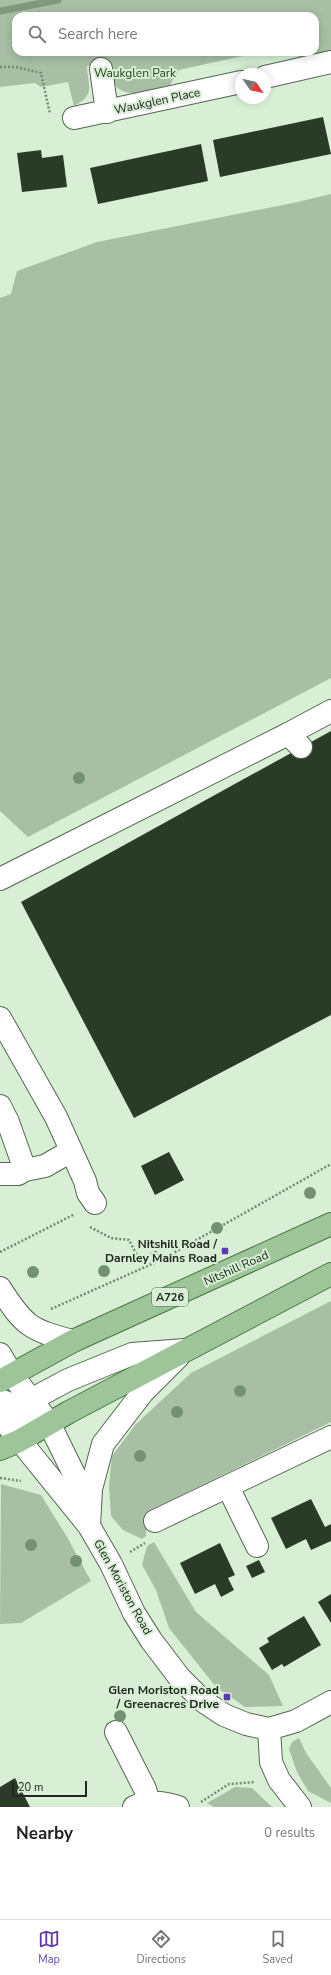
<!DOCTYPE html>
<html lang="en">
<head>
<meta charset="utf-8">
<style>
	body { margin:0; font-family:"Nunito Sans",sans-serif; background:#f2f2f2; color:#222 }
	.compass { position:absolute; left:235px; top:68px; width:36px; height:36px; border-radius:50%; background:#fff; box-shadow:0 2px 10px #0003; rotate:124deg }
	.scale { position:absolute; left:12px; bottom:10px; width:75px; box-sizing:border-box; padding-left:4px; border:2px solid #20281f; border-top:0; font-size:11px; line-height:14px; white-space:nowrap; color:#20281f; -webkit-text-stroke:3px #d8efd5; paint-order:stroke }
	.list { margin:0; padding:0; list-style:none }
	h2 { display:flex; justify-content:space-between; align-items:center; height:52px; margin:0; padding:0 16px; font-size:17px }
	h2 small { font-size:13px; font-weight:400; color:#767676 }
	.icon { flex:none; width:22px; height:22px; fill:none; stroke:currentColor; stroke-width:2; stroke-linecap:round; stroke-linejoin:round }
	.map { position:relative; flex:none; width:331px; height:1807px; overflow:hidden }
	.search { position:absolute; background:#fff; box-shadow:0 2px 10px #0003; left:12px; right:12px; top:12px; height:44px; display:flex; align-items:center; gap:10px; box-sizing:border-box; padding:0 14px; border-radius:12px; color:#767676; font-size:15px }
	.sheet { height:112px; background:#fff }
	nav { display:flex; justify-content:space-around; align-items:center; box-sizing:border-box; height:56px; border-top:1px solid #e0e0e0; background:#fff; font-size:11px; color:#767676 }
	nav a { display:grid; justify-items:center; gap:2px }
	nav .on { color:#5e3ab2 }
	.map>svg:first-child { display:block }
	.green { fill:#a8bfa5 }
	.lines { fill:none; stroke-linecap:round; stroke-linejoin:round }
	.stream { stroke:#81987d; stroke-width:7 }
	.building { fill:#2a3c27 }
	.minor-casing { stroke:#546751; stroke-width:24 }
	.major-casing { stroke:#487542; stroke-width:24 }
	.path { stroke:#778675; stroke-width:2.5; stroke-dasharray:2 2; stroke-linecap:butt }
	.minor { stroke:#fff; stroke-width:22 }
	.major { stroke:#9ec599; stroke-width:22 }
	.tree { fill:#749271 }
	.poi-dot { fill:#5e3ab2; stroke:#d8efd5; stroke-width:1.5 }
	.labels { text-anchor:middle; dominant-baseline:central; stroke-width:4; stroke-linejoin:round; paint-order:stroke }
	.shield { fill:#d8efd5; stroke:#576456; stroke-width:1 }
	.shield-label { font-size:11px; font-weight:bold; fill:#20281f }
	.park-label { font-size:12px; fill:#23461f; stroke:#d8efd5 }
	.street-label { font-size:12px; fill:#20281f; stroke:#d8efd5 }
	.poi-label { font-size:12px; font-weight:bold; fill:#20281f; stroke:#d8efd5; text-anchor:end }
</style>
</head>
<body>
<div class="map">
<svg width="331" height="1807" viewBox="0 0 331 1807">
	<rect width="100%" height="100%" fill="#d8efd5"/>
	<g class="green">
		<path d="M0,0H331V50L328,53L302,59L291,52H315V16H16V52H261L179,70L168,88C151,91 124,101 113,82C111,77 111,69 110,63L87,66C88,87 96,94 74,106L68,82L41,87L35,83L0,87Z"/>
		<polygon points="331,194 331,678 28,837 0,811 0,298 11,294 17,271 97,242 293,203"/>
		<polygon points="331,1301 331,1422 147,1512 146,1536 142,1539 123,1530 111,1516 109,1485 112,1456 136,1424 191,1373"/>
		<polygon points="1,1484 41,1495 67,1537 91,1581 21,1623 0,1624"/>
		<polygon points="154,1542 196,1612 269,1675 283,1706 245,1707 216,1687 169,1628 156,1590 142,1565 147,1546"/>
		<polygon points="299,1738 306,1753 331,1788 331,1803 308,1791 297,1772 289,1749 292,1742"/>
		<polygon points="235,1787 252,1788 272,1807 214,1807 207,1803"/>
	</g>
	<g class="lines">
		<polyline class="stream" points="0,11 58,0"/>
	</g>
	<g class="building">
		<polygon points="323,117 331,154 220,177 213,140"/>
		<polygon points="201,144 208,181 98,204 90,168"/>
		<polygon points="41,150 42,158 63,155 67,187 22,192 17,153"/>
		<polygon points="331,731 331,1015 134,1118 21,902"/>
		<polygon points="169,1152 184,1180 155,1195 141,1166"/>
		<polygon points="311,1499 325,1527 331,1524 331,1541 311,1550 306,1539 286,1549 271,1518"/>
		<polygon points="220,1543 235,1575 228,1578 234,1590 221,1597 215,1584 195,1594 180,1563"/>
		<polygon points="259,1560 265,1572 252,1578 246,1566"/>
		<polygon points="331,1594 331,1623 318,1602"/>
		<polygon points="304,1616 321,1645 284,1667 282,1664 272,1670 259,1648 269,1642 267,1638"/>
		<polygon points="15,1778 30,1807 0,1807 0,1787"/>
	</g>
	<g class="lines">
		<g class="minor-casing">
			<g id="minor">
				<polyline points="101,69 107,112"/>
				<polyline points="265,77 331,62"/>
				<polyline points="74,118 241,82"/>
				<polyline points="288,734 331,711"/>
				<polyline points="0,879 288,734 301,747"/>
				<polyline points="0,1018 56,1117 85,1181 88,1193 95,1203"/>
				<polyline points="0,1106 8,1122 25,1170"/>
				<polyline points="0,1174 18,1174 25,1170 45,1166 71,1151"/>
				<path d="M0,1288C24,1326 30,1330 73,1341"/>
				<polyline points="0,1354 12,1375 49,1423 75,1476 85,1511"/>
				<polyline points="0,1400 10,1404 25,1403 68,1380 132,1354 185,1350"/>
				<polyline points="0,1416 89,1526 111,1564 134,1613 151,1640 179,1677 203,1701 224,1715 246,1724 269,1729 271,1762 279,1780 300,1807"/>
				<polyline points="0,1416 49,1423"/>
				<polyline points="228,1487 257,1546"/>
				<polyline points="155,1521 331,1437"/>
				<polyline points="89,1526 91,1489 103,1444 143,1392 178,1357"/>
				<polyline points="269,1729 296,1721 331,1702"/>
				<polyline points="116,1732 145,1789 149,1803"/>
				<path d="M134,1807C148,1801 163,1802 178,1807"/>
			</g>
		</g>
		<g class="major-casing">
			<g id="major">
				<polyline points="0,1381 73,1341 331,1224"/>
				<polyline points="0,1449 19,1441 69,1412 331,1274"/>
			</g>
		</g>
		<g class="path">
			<polyline points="0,67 16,67 41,73 50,114"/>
			<polyline points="90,1227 111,1238 129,1240 139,1259 156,1252 161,1259"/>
			<polyline points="0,1252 75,1214"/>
			<polyline points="51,1309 163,1259 331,1164"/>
			<polyline points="0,1478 21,1481"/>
			<polyline points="130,1552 145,1543"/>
			<polyline points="201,1802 229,1784 255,1782"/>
		</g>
		<use href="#minor" class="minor"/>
		<use href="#major" class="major"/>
	</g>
	<g class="tree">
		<circle cx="79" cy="778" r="6"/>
		<circle cx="310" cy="1193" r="6"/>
		<circle cx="217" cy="1228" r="6"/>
		<circle cx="104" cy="1271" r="6"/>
		<circle cx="33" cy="1272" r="6"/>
		<circle cx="240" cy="1391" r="6"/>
		<circle cx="177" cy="1412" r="6"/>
		<circle cx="140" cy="1456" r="6"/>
		<circle cx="31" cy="1545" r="6"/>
		<circle cx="76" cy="1561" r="6"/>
		<circle cx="120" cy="1716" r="6"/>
	</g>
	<g class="poi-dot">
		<rect x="221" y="1247" width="8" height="8" rx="2"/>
		<rect x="223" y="1693" width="8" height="8" rx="2"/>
	</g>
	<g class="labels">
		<rect class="shield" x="152" y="1288" width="36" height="18" rx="3"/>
		<g class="shield-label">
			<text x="170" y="1297">A726</text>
		</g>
		<g class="park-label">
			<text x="135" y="73">Waukglen Park</text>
		</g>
		<g class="street-label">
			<text transform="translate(157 101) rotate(-12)">Waukglen Place</text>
			<text transform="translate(236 1268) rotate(-24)">Nitshill Road</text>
			<text transform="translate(123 1587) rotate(61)">Glen Moriston Road</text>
		</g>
		<g class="poi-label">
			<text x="217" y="1244">Nitshill Road /<tspan x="217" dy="14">Darnley Mains Road</tspan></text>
			<text x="219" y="1690">Glen Moriston Road<tspan x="219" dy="14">/ Greenacres Drive</tspan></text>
		</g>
	</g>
</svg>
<svg class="compass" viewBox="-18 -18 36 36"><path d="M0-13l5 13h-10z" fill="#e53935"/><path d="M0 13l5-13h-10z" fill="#767676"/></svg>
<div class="scale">20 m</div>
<div class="search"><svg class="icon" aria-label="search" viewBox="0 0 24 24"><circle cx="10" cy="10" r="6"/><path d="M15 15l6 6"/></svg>Search here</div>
</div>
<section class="sheet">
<h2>Nearby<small>0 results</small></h2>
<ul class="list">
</ul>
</section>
<nav>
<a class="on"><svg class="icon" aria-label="map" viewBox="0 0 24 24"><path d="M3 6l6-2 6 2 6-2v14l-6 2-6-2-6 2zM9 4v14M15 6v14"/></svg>Map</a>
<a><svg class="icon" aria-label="directions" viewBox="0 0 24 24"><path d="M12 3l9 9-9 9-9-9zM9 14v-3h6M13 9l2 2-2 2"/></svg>Directions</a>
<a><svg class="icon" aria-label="saved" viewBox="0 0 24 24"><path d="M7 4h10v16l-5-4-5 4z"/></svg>Saved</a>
</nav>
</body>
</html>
